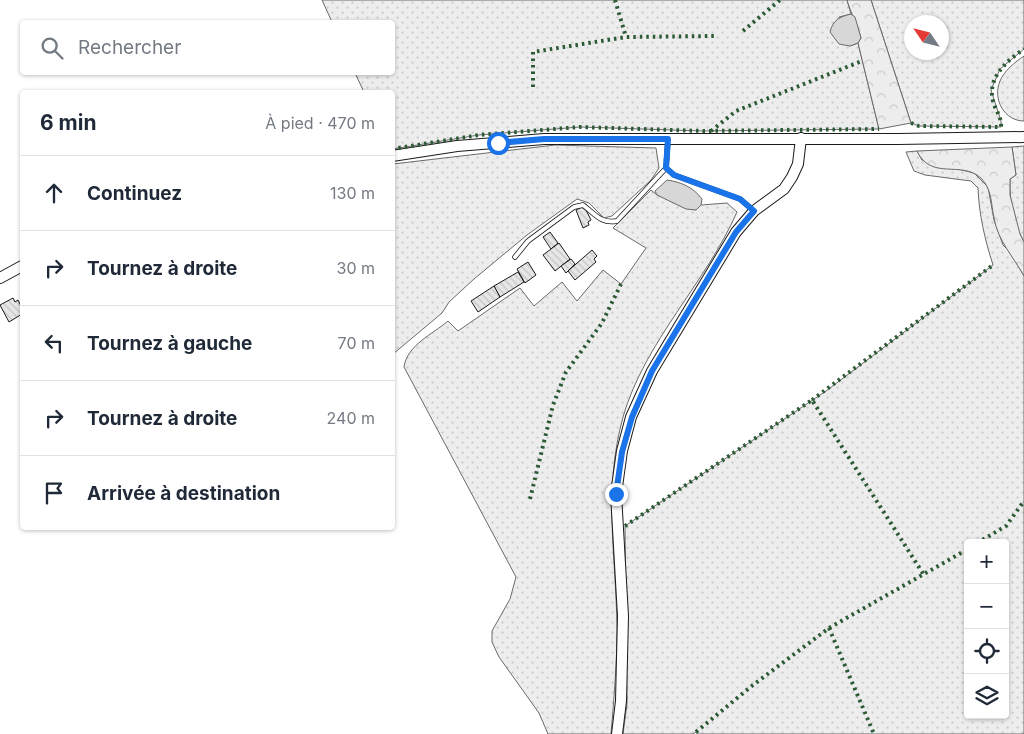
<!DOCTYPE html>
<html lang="fr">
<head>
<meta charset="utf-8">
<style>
	body { margin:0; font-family:Inter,sans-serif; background:#f6f6f7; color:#1f2937 }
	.controls { position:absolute; right:15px; bottom:15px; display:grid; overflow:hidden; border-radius:5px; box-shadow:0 1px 4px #0004 }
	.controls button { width:45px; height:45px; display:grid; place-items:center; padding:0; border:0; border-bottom:1px solid #e0e1e3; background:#fff; color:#1f2937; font:25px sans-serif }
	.compass { position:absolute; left:904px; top:15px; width:45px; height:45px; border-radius:50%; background:#fff; box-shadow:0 1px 4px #0004; rotate:305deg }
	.stop { position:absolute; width:15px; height:15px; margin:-11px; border:4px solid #1a73e8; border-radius:50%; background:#fff }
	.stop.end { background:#1a73e8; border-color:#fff; box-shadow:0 1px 5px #0008 }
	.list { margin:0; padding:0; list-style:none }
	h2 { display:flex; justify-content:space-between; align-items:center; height:65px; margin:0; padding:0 20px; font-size:21px }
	h2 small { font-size:16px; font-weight:400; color:#747a83 }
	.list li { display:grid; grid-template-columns:32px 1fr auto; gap:15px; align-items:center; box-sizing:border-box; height:75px; padding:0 20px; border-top:1px solid #e0e1e3 }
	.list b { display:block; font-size:19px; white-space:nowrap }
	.list em { font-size:16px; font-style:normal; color:#747a83 }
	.icon { flex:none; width:28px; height:28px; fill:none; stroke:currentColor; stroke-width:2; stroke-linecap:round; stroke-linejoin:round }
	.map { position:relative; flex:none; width:1024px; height:734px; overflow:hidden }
	.search { position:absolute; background:#fff; box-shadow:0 1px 4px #0004; left:20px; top:20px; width:375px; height:55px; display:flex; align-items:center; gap:12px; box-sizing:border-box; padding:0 18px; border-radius:5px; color:#747a83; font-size:19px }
	.panel { position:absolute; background:#fff; box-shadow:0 1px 4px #0004; left:20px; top:90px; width:375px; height:440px; border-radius:5px }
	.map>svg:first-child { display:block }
	.green { fill:url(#green-dots); stroke:#6a6a6a; fill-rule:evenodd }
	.forest { fill:url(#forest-crowns); stroke:#6a6a6a }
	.water { fill:#d7d7d7; stroke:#6a6a6a }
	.building { fill:url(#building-back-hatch); stroke:#1a1a1a }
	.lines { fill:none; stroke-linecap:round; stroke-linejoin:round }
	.service-casing { stroke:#1a1a1a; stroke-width:5.5 }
	.tertiary-casing { stroke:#1a1a1a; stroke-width:12 }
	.service { stroke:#fff; stroke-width:4 }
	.tertiary { stroke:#fff; stroke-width:10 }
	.hedge { stroke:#2b5a34; stroke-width:4; stroke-dasharray:2.5 4; stroke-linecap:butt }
	.route { stroke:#1a73e8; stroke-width:6 }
</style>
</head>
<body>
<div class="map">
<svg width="1024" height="734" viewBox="0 0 1024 734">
	<defs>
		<pattern id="green-dots" width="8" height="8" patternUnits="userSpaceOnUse" patternTransform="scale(1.25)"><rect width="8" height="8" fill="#ededed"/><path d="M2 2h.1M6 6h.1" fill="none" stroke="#cbcbcb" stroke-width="1.8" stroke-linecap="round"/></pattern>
		<pattern id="forest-crowns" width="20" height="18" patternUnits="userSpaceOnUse" patternTransform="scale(1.25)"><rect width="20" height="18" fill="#ededed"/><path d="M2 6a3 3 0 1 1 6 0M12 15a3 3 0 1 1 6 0" fill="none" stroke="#cbcbcb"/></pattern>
		<pattern id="building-back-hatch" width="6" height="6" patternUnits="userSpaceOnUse" patternTransform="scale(1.25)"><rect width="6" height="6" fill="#e6e6e6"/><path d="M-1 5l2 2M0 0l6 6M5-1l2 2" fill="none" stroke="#c5c5c5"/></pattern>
	</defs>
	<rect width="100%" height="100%" fill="#fff"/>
	<g class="green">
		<polygon points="322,0 847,0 851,14 839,17 850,46 858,43 879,129 703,131 580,127 479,135 393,149 392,92 364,92 355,73 392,72 392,22 332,22"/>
		<path d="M871,0H1024V49L1000,69L991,90L1001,121V127L919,126L911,123ZM912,22H942V52H912Z"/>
		<path d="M1024,56V121C1005,121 992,100 1000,81C1004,71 1015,62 1024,56Z"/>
		<polygon points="555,145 656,148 659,168 651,180 612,216 604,218 589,203 577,199 527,235 474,279 449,302 442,313 393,354 393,164"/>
		<path d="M1024,146V242C1014,224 1009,200 1010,179L1016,175L1012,147Z"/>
		<path d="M917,151L922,160L974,173L988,187L994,220L1003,245L1010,252L1024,276V734H697L696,732L693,734H623L627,704L625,526L826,391L993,265C985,240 979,215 978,188L971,181L925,175L914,171L906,152ZM968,543H1005V715H968Z"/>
		<path d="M651,190L657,195L696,210L701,205L727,203L737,212C706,283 645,341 623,417C603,490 616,555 617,628C617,663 614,699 611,734H548L539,713L499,657L492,642V631L510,599L516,577L404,367C407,345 433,334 448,321L458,331L520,288L534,306L562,282L577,301L603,270L621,284L646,248L613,228Z"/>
	</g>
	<g class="forest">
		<path d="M847,0H871L911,123L879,129L858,43L861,38C857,23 851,14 847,0Z"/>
		<path d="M1012,147L1016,175L1010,179V195L1020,234L1024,242V276C1013,256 998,241 994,218C991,204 992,189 981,178C961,160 931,181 917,151Z"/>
	</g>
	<g class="water">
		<path d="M851,14L855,17L861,38L858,43L850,46L839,44L830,32C833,20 839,17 851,14Z"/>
		<path d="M667,180C681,182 693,187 702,199L701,205L696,210L686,209L657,195L655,191Z"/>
	</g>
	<g class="building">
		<polygon points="584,206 591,220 588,222 589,225 583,228 576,210"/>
		<polygon points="550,232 558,243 551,249 543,237"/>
		<polygon points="559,243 570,259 555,271 543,255"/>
		<polygon points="592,250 597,256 594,259 596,262 575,280 568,271"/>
		<polygon points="571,259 575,264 566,273 561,266"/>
		<polygon points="528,262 536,275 525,283 517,269"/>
		<polygon points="518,272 524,282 500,297 494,286"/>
		<polygon points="494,286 500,297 478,312 471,301"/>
		<polygon points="13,298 15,302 18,300 22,308 21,310 22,314 9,322 0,305"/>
	</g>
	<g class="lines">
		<g class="service-casing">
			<g id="service">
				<polyline points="668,139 666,168 674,175 740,199 754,211"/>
				<path d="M515,257L528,241L574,207L583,205C595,214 601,224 617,221L666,168"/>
			</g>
		</g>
		<g class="tertiary-casing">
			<g id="tertiary">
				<polyline points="392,156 457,146 544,139 898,139 1024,137"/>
				<polyline points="0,278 22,266"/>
				<polyline points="617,734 621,701 623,616 616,494 622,451 631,417 652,371 736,232 754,211 784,189 792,177 798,164 801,138"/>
			</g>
		</g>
		<use href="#service" class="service"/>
		<use href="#tertiary" class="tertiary"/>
		<g class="hedge">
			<polyline points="615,0 626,37"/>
			<polyline points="743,31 780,0"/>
			<polyline points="533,87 533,52 626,37 715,36"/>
			<path d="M911,123L919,126L1001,127C1002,117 995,110 993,101C987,77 1007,61 1024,49"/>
			<polyline points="711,131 736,111 862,61"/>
			<polyline points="392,149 479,135 580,127 703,131 879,129"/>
			<polyline points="812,400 993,265"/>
			<polyline points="530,499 553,405 566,372 602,323 621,284"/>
			<polyline points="625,526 812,400 924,575"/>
			<polyline points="977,543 1006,526 1024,501"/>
			<polyline points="829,628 874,734"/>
			<polyline points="696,732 753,685 829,628 968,549"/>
		</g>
	</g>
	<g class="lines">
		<polyline class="route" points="498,143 544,139 668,139 666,168 674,175 740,199 754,211 736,232 652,371 632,417 622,452 616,494"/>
	</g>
</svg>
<div class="controls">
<button>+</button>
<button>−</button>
<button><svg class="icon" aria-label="locate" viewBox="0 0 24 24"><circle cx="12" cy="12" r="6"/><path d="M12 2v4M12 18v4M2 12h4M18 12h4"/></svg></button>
<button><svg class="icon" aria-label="layers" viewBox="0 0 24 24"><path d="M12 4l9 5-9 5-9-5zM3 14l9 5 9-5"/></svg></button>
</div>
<svg class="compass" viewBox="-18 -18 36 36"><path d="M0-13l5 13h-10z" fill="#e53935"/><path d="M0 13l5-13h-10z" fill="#747a83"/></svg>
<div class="stop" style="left:498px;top:143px"></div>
<div class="stop end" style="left:616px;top:494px"></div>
<div class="search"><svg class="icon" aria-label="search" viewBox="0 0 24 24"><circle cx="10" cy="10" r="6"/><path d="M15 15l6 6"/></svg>Rechercher</div>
<section class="panel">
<h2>6 min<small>À pied · 470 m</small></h2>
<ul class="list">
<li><svg class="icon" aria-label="ahead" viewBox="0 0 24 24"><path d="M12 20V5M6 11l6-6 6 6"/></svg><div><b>Continuez</b></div><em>130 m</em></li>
<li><svg class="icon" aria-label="right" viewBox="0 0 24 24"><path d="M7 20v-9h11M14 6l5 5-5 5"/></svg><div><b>Tournez à droite</b></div><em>30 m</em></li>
<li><svg class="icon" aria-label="left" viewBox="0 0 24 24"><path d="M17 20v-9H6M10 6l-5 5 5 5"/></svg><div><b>Tournez à gauche</b></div><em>70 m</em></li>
<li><svg class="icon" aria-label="right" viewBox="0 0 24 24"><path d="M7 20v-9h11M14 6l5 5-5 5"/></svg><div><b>Tournez à droite</b></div><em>240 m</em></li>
<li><svg class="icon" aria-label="arrive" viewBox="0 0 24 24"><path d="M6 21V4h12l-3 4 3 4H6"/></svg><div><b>Arrivée à destination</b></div></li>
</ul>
</section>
</div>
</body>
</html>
